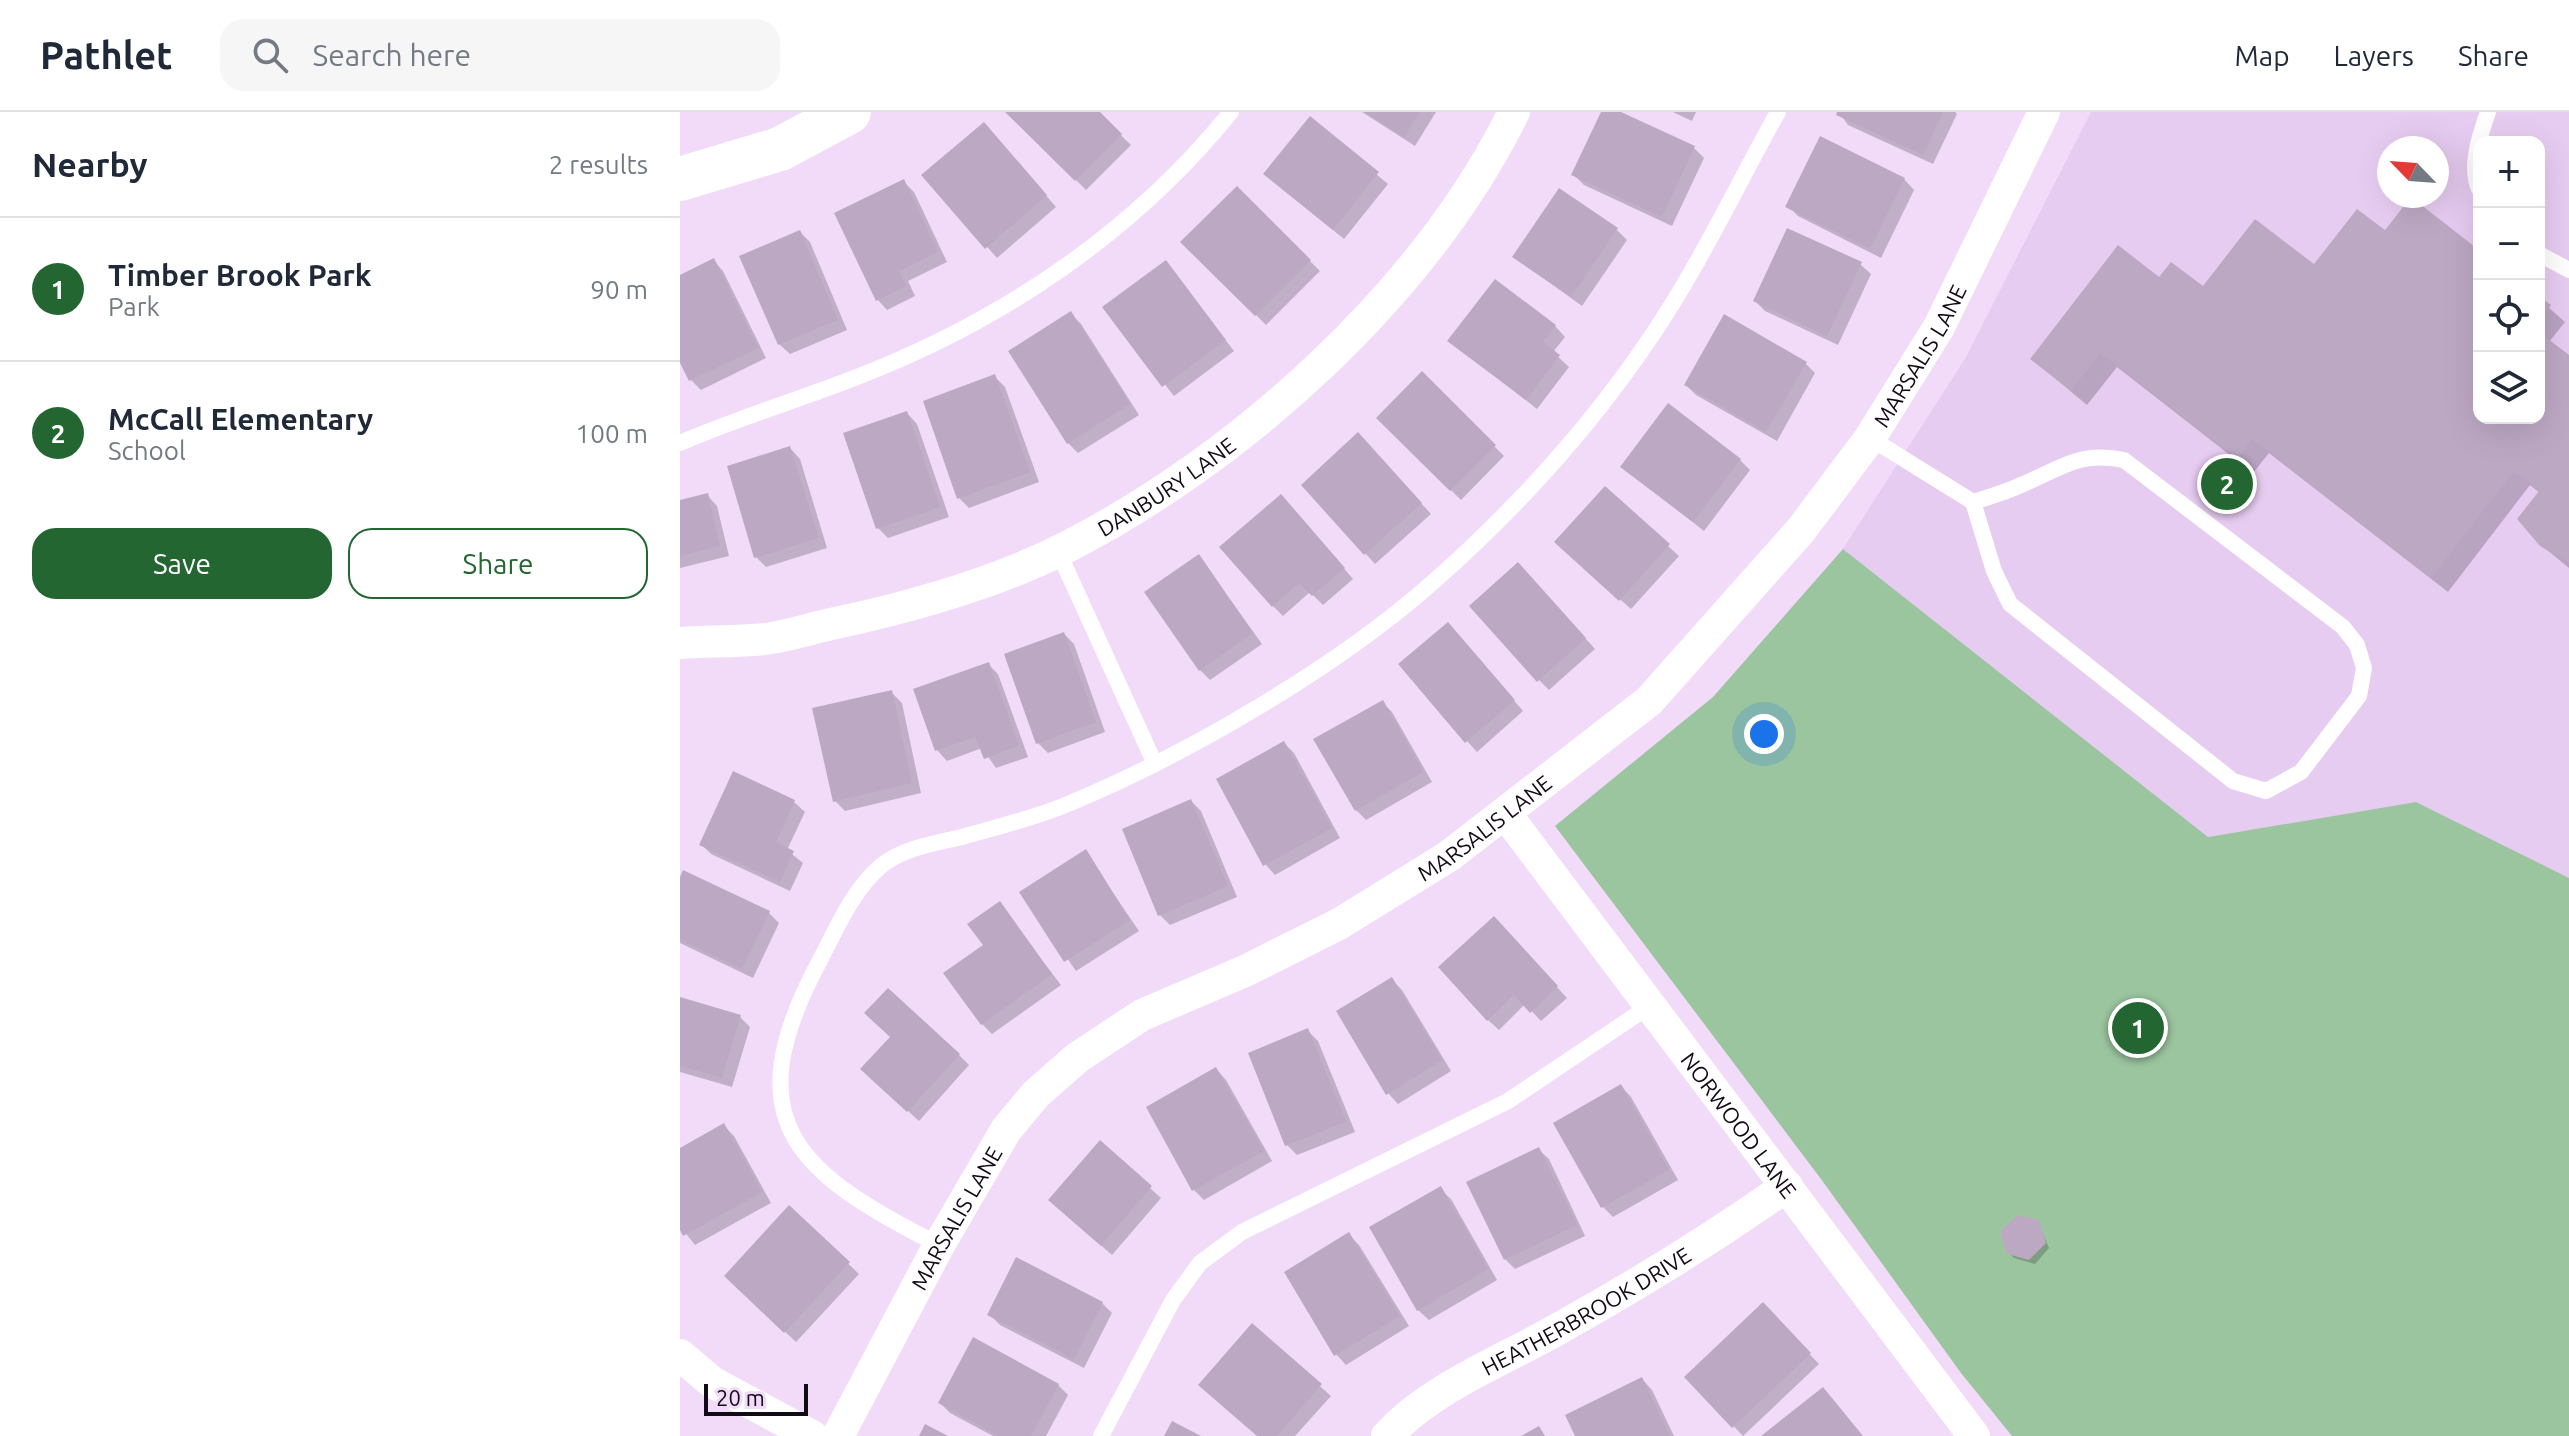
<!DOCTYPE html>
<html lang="en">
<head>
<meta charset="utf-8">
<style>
	body { margin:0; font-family:Ubuntu,sans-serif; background:#f6f6f7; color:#1f2937 }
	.controls { position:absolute; right:24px; top:24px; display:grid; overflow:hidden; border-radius:16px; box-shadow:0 8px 32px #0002 }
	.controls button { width:72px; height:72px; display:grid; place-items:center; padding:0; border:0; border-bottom:2px solid #e0e1e3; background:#fff; color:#1f2937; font:40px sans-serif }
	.compass { position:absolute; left:1697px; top:24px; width:72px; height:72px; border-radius:50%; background:#fff; box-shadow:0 8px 32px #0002; rotate:295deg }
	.scale { position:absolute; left:24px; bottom:20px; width:104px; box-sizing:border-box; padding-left:8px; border:4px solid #120b15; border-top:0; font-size:22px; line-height:28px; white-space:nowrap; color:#120b15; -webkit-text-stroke:6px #f1dbf9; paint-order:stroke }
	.you { position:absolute; left:1084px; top:622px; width:28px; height:28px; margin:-20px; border:6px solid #fff; border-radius:50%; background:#1a73e8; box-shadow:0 0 0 12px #1a73e833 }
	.badge { display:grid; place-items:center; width:52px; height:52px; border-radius:50%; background:#236631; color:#fff; font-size:26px; font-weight:700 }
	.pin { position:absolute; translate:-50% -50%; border:4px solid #fff; box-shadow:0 2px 8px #0006 }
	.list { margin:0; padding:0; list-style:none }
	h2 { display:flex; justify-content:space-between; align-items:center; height:104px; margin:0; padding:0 32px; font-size:34px }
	h2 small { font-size:26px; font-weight:400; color:#747a83 }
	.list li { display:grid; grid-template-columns:52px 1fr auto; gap:24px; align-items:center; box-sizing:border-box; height:144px; padding:0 32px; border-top:2px solid #e0e1e3 }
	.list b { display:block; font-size:30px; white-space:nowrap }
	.list p { margin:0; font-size:26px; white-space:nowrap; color:#747a83 }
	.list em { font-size:26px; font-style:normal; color:#747a83 }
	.actions { display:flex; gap:16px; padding:24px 32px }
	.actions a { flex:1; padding:18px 0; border:2px solid #236631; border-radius:24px; text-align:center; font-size:28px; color:#236631 }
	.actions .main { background:#236631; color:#fff }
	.icon { flex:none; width:44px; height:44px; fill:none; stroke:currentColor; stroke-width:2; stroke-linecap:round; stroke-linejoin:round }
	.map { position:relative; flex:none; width:1889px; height:1324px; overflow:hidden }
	header { display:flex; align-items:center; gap:48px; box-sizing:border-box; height:112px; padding:0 40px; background:#fff; border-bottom:2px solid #e0e1e3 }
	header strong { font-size:38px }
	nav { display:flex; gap:44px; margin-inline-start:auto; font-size:28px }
	.search { width:560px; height:72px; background:#f6f6f7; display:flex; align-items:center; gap:20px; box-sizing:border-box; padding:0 28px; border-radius:24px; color:#747a83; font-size:30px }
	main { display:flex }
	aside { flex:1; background:#fff }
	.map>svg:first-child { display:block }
	.built { fill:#e7ccf1; fill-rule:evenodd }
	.green { fill:#9bc59f }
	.shadow { fill:#0003 }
	.building { fill:#bda8c4 }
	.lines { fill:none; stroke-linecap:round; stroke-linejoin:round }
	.lane { stroke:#fff; stroke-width:16 }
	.street { stroke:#fff; stroke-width:32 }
	.secondary { stroke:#fff; stroke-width:44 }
	.labels { text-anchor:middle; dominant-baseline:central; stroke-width:8; stroke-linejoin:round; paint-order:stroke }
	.street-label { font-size:22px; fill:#120b15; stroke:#f1dbf9 }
</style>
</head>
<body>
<header>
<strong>Pathlet</strong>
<div class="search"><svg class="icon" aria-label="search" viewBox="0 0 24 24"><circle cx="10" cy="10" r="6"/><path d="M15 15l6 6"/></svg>Search here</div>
<nav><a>Map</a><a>Layers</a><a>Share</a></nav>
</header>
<main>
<aside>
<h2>Nearby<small>2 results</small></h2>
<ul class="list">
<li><span class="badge">1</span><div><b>Timber Brook Park</b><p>Park</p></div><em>90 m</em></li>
<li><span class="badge">2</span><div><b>McCall Elementary</b><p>School</p></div><em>100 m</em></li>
</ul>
<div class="actions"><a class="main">Save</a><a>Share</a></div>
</aside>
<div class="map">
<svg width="1889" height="1324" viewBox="0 0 1889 1324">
	<rect width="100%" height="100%" fill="#f1dbf9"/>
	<path class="built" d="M1411,0H1889V766L1736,690L1528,725L1163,437L1286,245ZM1799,30H1859V306H1799ZM1709,36H1757V84H1709Z"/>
	<polygon class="green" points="1163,437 1528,725 1736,690 1889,766 1889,1324 1332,1324 1281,1261 1141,1067 875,714 1033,585"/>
	<g class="shadow">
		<polygon points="417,0 451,33 406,78 329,1"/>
		<polygon points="682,0 756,0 735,34"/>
		<polygon points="923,0 937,0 1014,36 1024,46 992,114 904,73 894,63"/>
		<polygon points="993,0 1016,0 1012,9"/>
		<polygon points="1159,0 1275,0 1277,2 1253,52 1168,13"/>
		<polygon points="630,7 708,72 664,127 596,72"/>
		<polygon points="314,23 376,95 317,146 244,63"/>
		<polygon points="1224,67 1234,78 1201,146 1118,104 1108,94"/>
		<polygon points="224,70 234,80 267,150 228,169 235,184 207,198 197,187"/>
		<polygon points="557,77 640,159 586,213 503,130"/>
		<polygon points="937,118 947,128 902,194 834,145"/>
		<polygon points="120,120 130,130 167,218 110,242 99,232"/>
		<polygon points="1705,121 1799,140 1799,306 1859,306 1859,187 1885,210 1869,230 1889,246 1889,456 1866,437 1860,381 1850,373 1768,480 1589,341 1573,361 1437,255 1407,293 1352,247 1479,167 1523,177 1634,155"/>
		<polygon points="33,148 43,159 86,246 21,278 11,268 0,247 0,165"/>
		<polygon points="486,151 554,239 494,284 425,196"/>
		<polygon points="1180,152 1191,162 1158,233 1085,199 1075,189"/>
		<polygon points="391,202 401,212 459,303 398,341 388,331"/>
		<polygon points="875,214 885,225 873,240 889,255 857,297 770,229"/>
		<polygon points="1125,251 1135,261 1097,329 1016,283 1006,273"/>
		<polygon points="742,262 824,344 781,388 698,306"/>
		<polygon points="315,265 325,275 359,370 289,396 279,386"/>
		<polygon points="227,301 237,312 269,405 208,426 198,416"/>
		<polygon points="688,333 751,402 695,452 624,373"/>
		<polygon points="110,336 120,347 147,436 86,455 76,445"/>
		<polygon points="1060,348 1070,358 1024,419 942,355"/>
		<polygon points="925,377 999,444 951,497 887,440"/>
		<polygon points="27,383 37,394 49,444 0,456 0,390"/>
		<polygon points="611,395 673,467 643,493 630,480 603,504 593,494"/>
		<polygon points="519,444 582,532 530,568 520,558"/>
		<polygon points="848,462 915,537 869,578 859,568"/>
		<polygon points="384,522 394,532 425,620 368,641 358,631"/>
		<polygon points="778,523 843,599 797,640 787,629"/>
		<polygon points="308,552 318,562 348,645 316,656 302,636 267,649 257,638 235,578"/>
		<polygon points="211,580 222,591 241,681 165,699 155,689"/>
		<polygon points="702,590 712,600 752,670 686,708 676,698"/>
		<polygon points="604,631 614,641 660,726 595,763 585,752"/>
		<polygon points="54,662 114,690 125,700 107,738 123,751 110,779 31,742 21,732"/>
		<polygon points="511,689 521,699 557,785 490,813 480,803"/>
		<polygon points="405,740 459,819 396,859 342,781"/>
		<polygon points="0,770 89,801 99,811 73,866 0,831"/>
		<polygon points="319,792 381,873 312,922 302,912 306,833"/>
		<polygon points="824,817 887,886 861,909 845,892 819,918 808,908"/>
		<polygon points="712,868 722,878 771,959 718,992 708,981"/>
		<polygon points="0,887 60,905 70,915 52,975 0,960"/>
		<polygon points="628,919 638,929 675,1020 617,1043 607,1033"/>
		<polygon points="279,943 289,953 239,1009 193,967"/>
		<polygon points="536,957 546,968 592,1049 524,1088 514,1078 468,996"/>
		<polygon points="941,974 951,985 998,1068 933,1105 923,1095 876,1012"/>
		<polygon points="44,1014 54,1024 91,1091 15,1133 0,1114 0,1038"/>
		<polygon points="420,1031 481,1086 432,1143 381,1098"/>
		<polygon points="858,1037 869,1047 905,1124 835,1157 825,1147"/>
		<polygon points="760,1077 771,1087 817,1168 749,1208 738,1198"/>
		<polygon points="110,1096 179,1162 116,1230 46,1164"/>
		<polygon points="1358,1110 1369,1136 1355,1152 1334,1146 1329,1141"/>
		<polygon points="669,1123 679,1133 729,1214 666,1253 656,1242"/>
		<polygon points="422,1191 432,1201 404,1256 320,1213 310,1203"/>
		<polygon points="1083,1193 1139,1252 1063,1324 1007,1265"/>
		<polygon points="572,1214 651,1284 615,1324 578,1324"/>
		<polygon points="962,1267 972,1278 994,1324 897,1324"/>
		<polygon points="378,1273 388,1283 366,1324 313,1324 270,1301 260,1291"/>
	</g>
	<g class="building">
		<polygon points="325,0 420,0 442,22 395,69"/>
		<polygon points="685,0 740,0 724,25"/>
		<polygon points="921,0 941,0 1015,34 982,105 891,63"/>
		<polygon points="1157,0 1263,0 1243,43 1156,3"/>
		<polygon points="630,4 699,60 653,118 583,62"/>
		<polygon points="304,10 367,83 305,137 241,63"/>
		<polygon points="1140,24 1225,66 1190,137 1105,95"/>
		<polygon points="224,67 258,140 219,159 226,174 196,189 154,101"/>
		<polygon points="557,74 631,148 575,204 500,130"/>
		<polygon points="879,76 938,116 891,185 832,145"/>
		<polygon points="1731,85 1799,138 1799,306 1859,306 1859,220 1889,243 1889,451 1860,434 1837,407 1859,379 1834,359 1751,466 1572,327 1557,347 1420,241 1391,279 1350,247 1438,133 1479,165 1491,150 1523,174 1575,107 1634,152 1677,97 1705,118"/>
		<polygon points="1107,116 1182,150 1147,224 1073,189"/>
		<polygon points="120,118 158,208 98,233 59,144"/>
		<polygon points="34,146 78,236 9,269 0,251 0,163"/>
		<polygon points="486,148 546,228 482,275 422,195"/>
		<polygon points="815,167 876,213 863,230 880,243 846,288 767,229"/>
		<polygon points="1859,184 1871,193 1859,209"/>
		<polygon points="391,199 450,292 387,332 328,239"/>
		<polygon points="1044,202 1127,250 1086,320 1004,273"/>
		<polygon points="742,259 816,333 770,379 696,306"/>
		<polygon points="315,262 350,360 277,387 243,289"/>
		<polygon points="988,291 1061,347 1013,410 940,355"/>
		<polygon points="227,299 260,395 196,417 163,321"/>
		<polygon points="678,320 742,391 684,443 621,373"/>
		<polygon points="110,334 139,426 74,446 47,354"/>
		<polygon points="925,374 990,432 939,489 874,430"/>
		<polygon points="28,381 40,434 0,444 0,388"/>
		<polygon points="601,382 665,456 632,484 619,471 592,495 539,435"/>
		<polygon points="519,442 573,521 519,559 464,480"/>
		<polygon points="838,450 906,526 857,570 789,494"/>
		<polygon points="768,510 835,588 785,631 718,552"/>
		<polygon points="384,520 416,610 356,632 324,542"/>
		<polygon points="309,550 339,634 304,647 295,625 255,639 233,577"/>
		<polygon points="212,578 232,671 153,690 132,596"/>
		<polygon points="703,588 743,660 675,699 633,627"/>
		<polygon points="604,629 652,716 583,754 536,667"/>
		<polygon points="53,659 115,688 96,730 114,739 100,770 19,733"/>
		<polygon points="511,687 548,774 478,804 442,717"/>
		<polygon points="406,737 450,808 384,850 339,780"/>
		<polygon points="3,758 90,799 62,857 0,828 0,765"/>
		<polygon points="320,789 372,862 301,913 263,861 303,833 287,812"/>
		<polygon points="814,804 878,874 850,901 834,883 807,909 758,855"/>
		<polygon points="712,865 762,948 706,983 656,899"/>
		<polygon points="208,876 280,942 227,1000 180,957 210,925 184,901"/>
		<polygon points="0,885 61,903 42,966 0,954"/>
		<polygon points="628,916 666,1010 605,1034 568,941"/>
		<polygon points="536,955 584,1039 512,1079 466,995"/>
		<polygon points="941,972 989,1058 921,1096 873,1011"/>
		<polygon points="44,1011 82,1080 3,1124 0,1118 0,1036"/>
		<polygon points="420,1028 472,1074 421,1134 368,1088"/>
		<polygon points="859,1035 897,1113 824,1148 786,1070"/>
		<polygon points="761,1074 808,1157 737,1199 689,1115"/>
		<polygon points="109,1093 170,1150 104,1221 44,1164"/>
		<polygon points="1337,1103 1359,1108 1366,1131 1349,1148 1327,1142 1320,1120"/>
		<polygon points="669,1120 720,1204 654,1244 604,1160"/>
		<polygon points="336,1145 423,1190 394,1247 307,1203"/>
		<polygon points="1083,1190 1131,1241 1052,1316 1004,1265"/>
		<polygon points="572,1211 642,1272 597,1324 577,1324 518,1273"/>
		<polygon points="293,1225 379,1272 351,1324 319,1324 258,1291"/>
		<polygon points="962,1265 990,1324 895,1324 885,1303"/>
		<polygon points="1143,1275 1183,1324 1081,1324"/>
		<polygon points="492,1309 521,1324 484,1324"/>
		<polygon points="245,1312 268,1324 239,1324"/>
		<polygon points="859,1314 865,1324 841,1324"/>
	</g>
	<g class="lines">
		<g class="lane">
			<path d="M1799,77C1789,54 1800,23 1808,0"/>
			<polyline points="1859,142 1889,158"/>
			<path d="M1190,326L1293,390L1314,459L1330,492L1553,669L1586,679L1621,660L1679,584L1684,556L1677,533L1663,515L1444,348C1398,339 1382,356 1341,373C1326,380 1309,385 1293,390"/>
			<path d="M0,331C58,306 118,288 177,265C322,209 453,121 551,0"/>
			<polyline points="378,439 475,652"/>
			<path d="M259,1133C120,1062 53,1012 138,852C156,818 172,778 202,753C224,736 256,731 282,725C317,715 355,706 388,692C506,643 656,556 752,471C843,391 926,298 991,194C1030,132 1062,64 1098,0"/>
			<polyline points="421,1324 493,1188 520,1151 562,1120 828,989 971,893"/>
		</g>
		<g class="street">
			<path id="s1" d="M0,531C28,529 57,530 85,527C108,524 132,516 156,511C230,495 316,471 385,436C563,345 745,180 834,0"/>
			<path id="s2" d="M825,701L1294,1324"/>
			<polyline points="0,1243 32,1270 132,1324"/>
			<path id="s3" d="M158,1324L259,1133L326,1018L356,982L397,946L462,903L565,859L659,812L769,744L969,589L1121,418L1190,326L1259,215L1364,0"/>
			<path id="s4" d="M707,1324C751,1276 822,1249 878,1217C957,1173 1033,1126 1107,1074"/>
		</g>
		<polyline class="secondary" points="0,67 100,37 169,0"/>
	</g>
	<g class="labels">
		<g class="street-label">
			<text stroke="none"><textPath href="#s3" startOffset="1568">MARSALIS LANE</textPath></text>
			<text stroke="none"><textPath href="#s1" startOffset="518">DANBURY LANE</textPath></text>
			<text stroke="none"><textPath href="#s3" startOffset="920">MARSALIS LANE</textPath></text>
			<text stroke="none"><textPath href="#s2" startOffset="390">NORWOOD LANE</textPath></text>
			<text stroke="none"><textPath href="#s3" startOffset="248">MARSALIS LANE</textPath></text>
			<text stroke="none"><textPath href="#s4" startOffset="236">HEATHERBROOK DRIVE</textPath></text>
		</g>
	</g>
</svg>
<div class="controls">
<button>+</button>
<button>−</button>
<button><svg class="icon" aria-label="locate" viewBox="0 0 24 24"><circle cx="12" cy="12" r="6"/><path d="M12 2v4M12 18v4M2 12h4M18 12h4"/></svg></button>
<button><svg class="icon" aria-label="layers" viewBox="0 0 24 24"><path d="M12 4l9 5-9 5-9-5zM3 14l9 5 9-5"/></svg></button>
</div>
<svg class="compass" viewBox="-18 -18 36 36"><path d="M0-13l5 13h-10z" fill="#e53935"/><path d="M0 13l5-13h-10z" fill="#747a83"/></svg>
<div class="scale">20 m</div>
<div class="you"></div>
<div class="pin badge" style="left:1458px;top:916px">1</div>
<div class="pin badge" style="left:1547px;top:372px">2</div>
</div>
</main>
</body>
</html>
